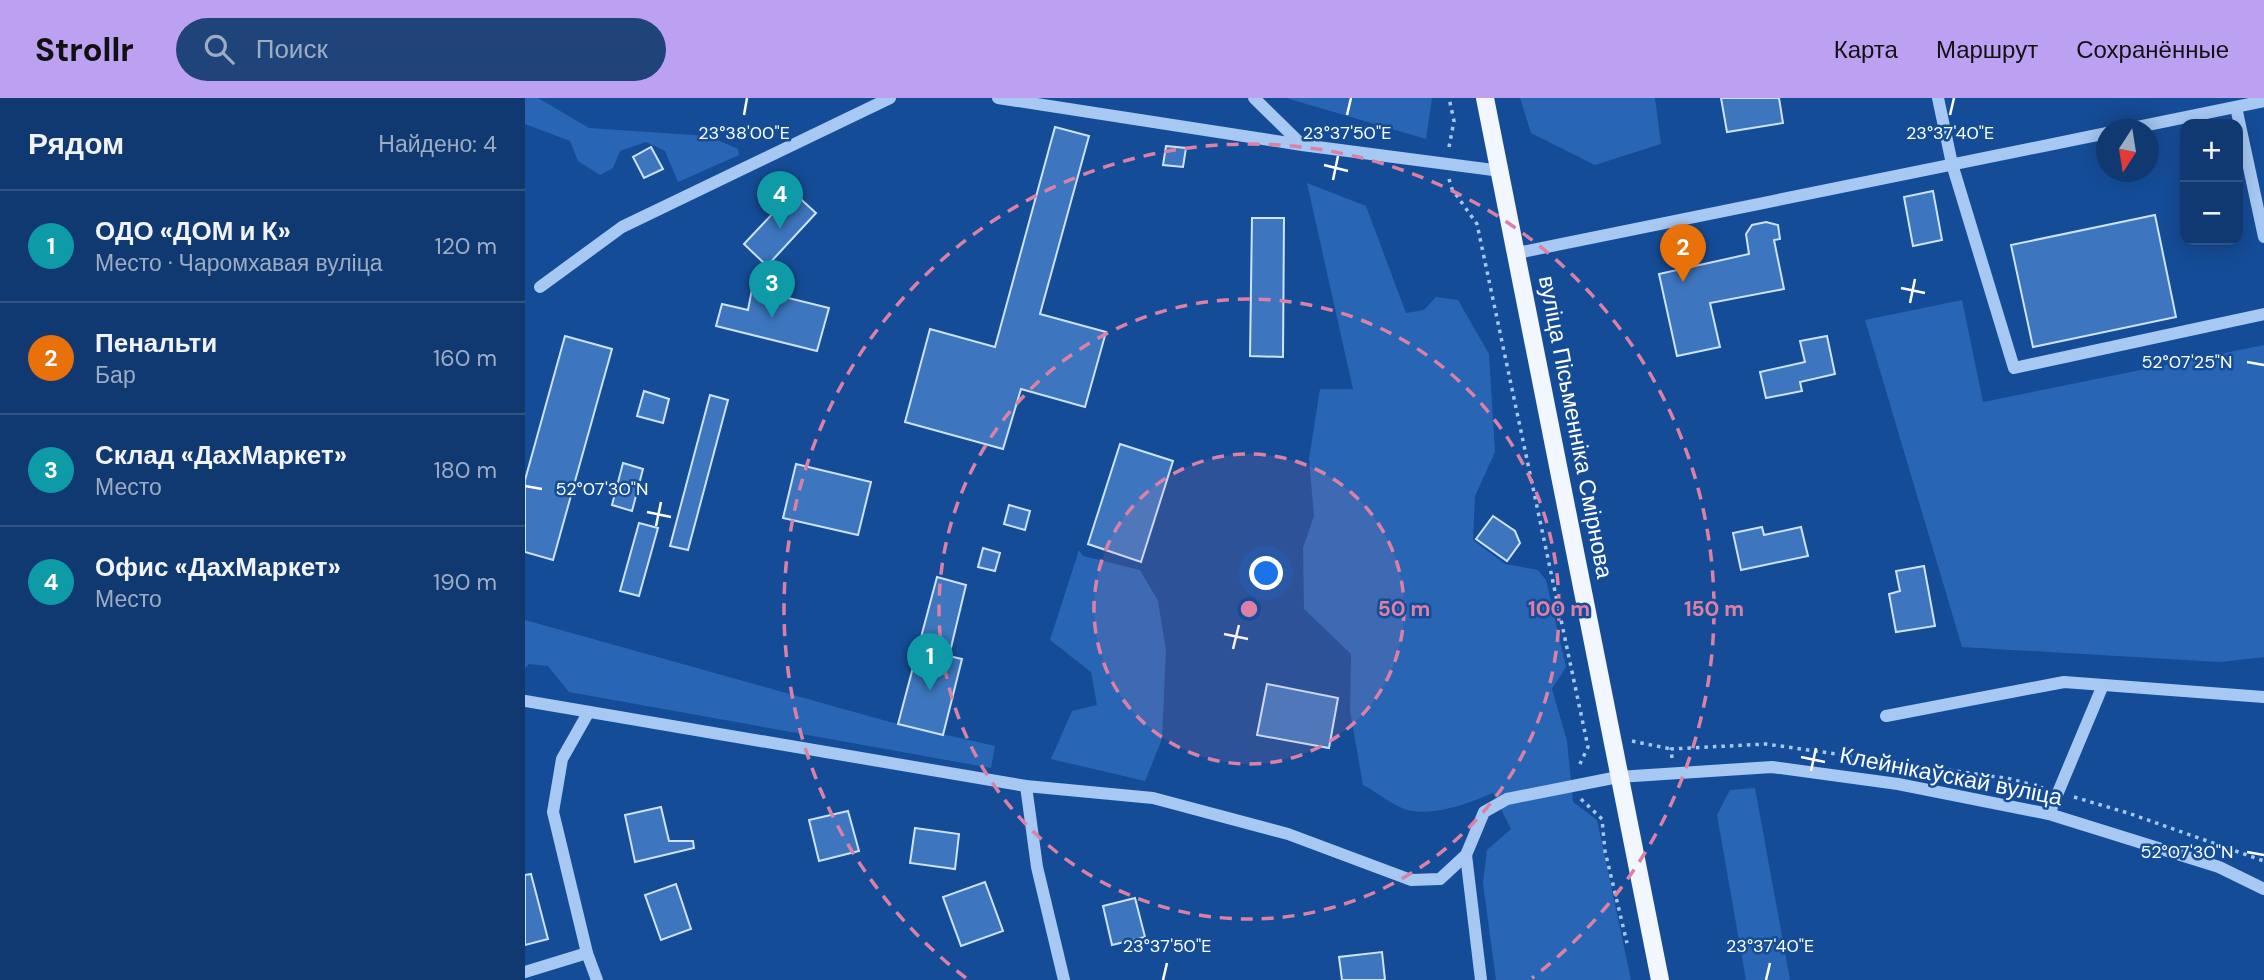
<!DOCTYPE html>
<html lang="ru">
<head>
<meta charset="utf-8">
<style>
	body { margin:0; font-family:"DM Sans",sans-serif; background:#1e4479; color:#f1f3f6 }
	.controls { position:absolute; right:21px; top:21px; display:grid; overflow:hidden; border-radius:14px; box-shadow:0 4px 18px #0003 }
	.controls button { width:63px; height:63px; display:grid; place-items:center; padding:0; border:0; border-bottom:2px solid #305384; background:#103971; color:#f1f3f6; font:35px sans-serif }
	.compass { position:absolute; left:1571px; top:21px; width:63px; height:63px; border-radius:50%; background:#103971; box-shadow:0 4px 18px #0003; rotate:192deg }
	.you { position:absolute; left:742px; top:476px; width:24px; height:24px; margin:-18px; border:5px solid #fff; border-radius:50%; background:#1a73e8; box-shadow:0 0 0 10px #1a73e833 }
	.badge { display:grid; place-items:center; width:46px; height:46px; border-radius:50%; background:#bca0f2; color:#fff; font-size:23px; font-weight:700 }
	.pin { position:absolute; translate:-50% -58px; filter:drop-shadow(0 2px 4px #0008) }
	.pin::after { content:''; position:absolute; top:37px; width:24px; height:21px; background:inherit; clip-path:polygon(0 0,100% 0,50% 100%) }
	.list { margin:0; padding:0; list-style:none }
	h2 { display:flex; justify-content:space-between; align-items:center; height:91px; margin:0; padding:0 28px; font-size:30px }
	h2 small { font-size:23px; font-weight:400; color:#9cacc3 }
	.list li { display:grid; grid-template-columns:46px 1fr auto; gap:21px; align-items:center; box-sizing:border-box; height:112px; padding:0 28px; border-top:2px solid #305384 }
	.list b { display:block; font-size:26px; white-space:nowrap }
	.list p { margin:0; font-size:23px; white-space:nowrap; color:#9cacc3 }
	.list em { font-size:23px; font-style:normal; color:#9cacc3 }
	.icon { flex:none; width:38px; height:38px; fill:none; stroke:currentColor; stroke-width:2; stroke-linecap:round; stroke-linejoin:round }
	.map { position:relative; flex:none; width:1739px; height:882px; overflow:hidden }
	header { display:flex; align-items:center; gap:42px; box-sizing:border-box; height:98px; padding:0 35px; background:#bca0f2; color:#111 }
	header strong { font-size:33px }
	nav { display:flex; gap:38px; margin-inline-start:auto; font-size:24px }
	.search { width:490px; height:63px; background:#1e4479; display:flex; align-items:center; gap:18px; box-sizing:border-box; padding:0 24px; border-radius:38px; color:#9cacc3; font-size:26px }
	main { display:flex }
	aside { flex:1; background:#103971 }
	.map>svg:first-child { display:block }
	.green { fill:#2866b5 }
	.building { fill:#3d76be; stroke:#cee2fc; stroke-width:2 }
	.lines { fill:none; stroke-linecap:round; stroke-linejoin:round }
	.path { stroke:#a6c8f2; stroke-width:3.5; stroke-dasharray:3.5 5; stroke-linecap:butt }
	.minor { stroke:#a6c8f2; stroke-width:12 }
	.major { stroke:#f1f6ff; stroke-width:18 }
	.ticks { fill:none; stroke:#fff; stroke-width:2.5 }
	.ring { fill:none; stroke:#dd80a5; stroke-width:3.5; stroke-dasharray:12 9 }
	.labels { text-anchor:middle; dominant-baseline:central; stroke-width:5; stroke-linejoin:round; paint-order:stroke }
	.street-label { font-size:23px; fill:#fff; stroke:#154c97 }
	.ticks-label { font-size:18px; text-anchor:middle; fill:#fff; stroke:#154c97; stroke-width:5; stroke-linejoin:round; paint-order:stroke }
	.centre { fill:#dd80a5; stroke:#154c97; stroke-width:3.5 }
	.ring-label { font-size:21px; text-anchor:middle; font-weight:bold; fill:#dd80a5; stroke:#154c97; stroke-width:5; stroke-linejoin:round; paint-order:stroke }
</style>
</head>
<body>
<header>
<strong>Strollr</strong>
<div class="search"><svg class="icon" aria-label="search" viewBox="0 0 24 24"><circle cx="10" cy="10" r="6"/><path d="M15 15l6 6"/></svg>Поиск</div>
<nav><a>Карта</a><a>Маршрут</a><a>Сохранённые</a></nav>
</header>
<main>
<aside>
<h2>Рядом<small>Найдено: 4</small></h2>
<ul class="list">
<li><span class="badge" style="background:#0f9aa8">1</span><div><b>ОДО «ДОМ и К»</b><p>Место · Чаромхавая вуліца</p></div><em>120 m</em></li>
<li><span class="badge" style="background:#e8710a">2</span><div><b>Пенальти</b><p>Бар</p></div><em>160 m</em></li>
<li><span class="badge" style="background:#0f9aa8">3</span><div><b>Склад «ДахМаркет»</b><p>Место</p></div><em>180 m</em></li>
<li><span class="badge" style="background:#0f9aa8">4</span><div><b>Офис «ДахМаркет»</b><p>Место</p></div><em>190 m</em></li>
</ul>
</aside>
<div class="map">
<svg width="1739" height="882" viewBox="0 0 1739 882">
	<rect width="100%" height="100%" fill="#154c97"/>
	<g class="green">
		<polygon points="0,0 13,0 64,30 183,38 213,51 214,57 153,84 140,53 121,44 95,53 88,70 75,77 53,63 45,43 0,26"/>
		<polygon points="761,0 907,0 901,41"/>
		<polygon points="995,0 1130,0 1136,46 1070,67 1006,35"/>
		<path d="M782,85L841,108L881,215L899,212L911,199L933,202L964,256L970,354L950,398L948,442L980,466L1013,472L1021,482L1041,569L1027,591L1042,643L1048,704L1072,722L1106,882H971L958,785L962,752L986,731L968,695C944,705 914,717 887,713C872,711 852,694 838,687L825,613L826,556L779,511L778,450L789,418L784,361L795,291H828Z"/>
		<polygon points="1437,202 1458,304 1739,247 1739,559 1695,564 1437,549 1340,222"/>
		<polygon points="554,452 558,458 615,472 633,503 641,552 637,641 620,683 526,661 547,613 572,607 566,574 525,542"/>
		<polygon points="0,522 365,624 470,648 466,670 44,594 23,568 4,566 0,570"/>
		<polygon points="1230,690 1265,882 1221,882 1192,717 1205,692"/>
	</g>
	<g class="building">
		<polygon points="1196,0 1254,0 1258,25 1202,34"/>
		<polygon points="530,29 564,38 515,216 581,234 560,309 496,291 478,351 380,324 405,231 470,249"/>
		<polygon points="641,48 661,50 658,69 638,67"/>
		<polygon points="126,49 138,71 119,80 108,59"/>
		<polygon points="1408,93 1417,142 1388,148 1379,99"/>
		<polygon points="268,94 291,115 242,168 219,146"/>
		<polygon points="1630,117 1651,219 1508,249 1486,147"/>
		<polygon points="727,120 759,120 758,259 725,258"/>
		<polygon points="1241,124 1253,127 1255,141 1249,142 1259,191 1185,205 1195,249 1152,258 1134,176 1224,156 1221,136 1227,127"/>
		<polygon points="227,191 304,210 292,253 191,228 197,206 223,212"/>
		<polygon points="40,238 87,251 28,462 0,454 0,382"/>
		<polygon points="1302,238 1310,276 1275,284 1277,293 1241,300 1235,274 1280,264 1275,243"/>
		<polygon points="119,293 144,301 138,325 112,318"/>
		<polygon points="185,297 203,302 163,452 145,448"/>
		<polygon points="595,346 648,363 616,464 563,446"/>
		<polygon points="98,365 118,371 107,413 87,407"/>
		<polygon points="271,366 346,384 333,437 258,420"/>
		<polygon points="484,407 505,413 500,432 479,426"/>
		<polygon points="968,418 990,433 995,445 982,463 951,441"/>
		<polygon points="114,425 133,430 114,498 95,493"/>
		<polygon points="1237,429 1239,437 1276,429 1283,458 1216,472 1208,435"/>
		<polygon points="458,450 475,455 470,473 453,469"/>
		<polygon points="1399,468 1410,528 1371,534 1364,496 1375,493 1371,473"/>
		<polygon points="412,479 441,487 424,558 437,561 418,637 373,626"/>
		<polygon points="742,586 813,600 804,650 732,637"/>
		<polygon points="136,709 144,743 168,743 169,750 110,764 100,717"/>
		<polygon points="323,713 334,753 294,763 284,722"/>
		<polygon points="390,730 434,736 430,771 385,765"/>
		<polygon points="6,776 23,841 0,847 0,777"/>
		<polygon points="460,784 478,833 436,848 418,799"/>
		<polygon points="151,786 166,831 136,842 120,797"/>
		<polygon points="610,800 620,839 587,847 578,808"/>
		<polygon points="857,854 860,882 817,882 814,859"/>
	</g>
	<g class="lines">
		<g class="path">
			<polyline points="924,49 929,23 924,0"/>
			<polyline points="924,81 927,91 952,126 1063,649 1053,670"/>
			<polyline points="1107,643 1146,651"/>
			<polyline points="1147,660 1146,651 1241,646 1486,681 1518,690"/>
			<polyline points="1549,699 1603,715 1739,763"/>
			<polyline points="1056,701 1077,721 1080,753 1102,845"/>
		</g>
		<g class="minor">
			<polyline points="473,0 777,47 976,73"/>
			<polyline points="729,0 776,46"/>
			<polyline points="1413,0 1427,66 1489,270 1739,216"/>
			<polyline points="1711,9 1739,139"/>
			<polyline points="1598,32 1739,3"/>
			<polyline points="992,155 1582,35"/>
			<polyline points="15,189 97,129 365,0"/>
			<polyline points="0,603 501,688 628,700 763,736 886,782 915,781 941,757 959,714 982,701 1093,679 1247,669 1373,686 1524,716 1694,769 1739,791"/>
			<polyline points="63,615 37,661 28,714 62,855 72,882"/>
			<polyline points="1361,618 1539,584 1739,599"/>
			<polyline points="501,688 512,769 539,882"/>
			<polyline points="1524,716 1578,587"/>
			<polyline points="941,757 956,882"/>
			<polyline points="0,874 62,855"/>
		</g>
		<polyline class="major" points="960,0 1135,882"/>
	</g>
	<path class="ticks" d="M219,17L222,0M822,17L826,0M1425,17L1429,0M799,67L823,73M808,82L813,58M1376,190L1400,195M1385,205L1390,181M1722,264L1739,267M0,388L17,391M122,414L146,419M131,428L136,404M699,536L723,541M708,551L714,527M1276,659L1300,664M1286,673L1291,650M1722,754L1739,757M638,882L642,865M1241,882L1245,865"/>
	<circle cx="724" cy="511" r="155" fill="#dd80a5" fill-opacity=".12"/>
	<g class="ring">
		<circle cx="724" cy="511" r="155"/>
		<circle cx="724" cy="511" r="310"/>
		<path d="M441 880A465 465 0 1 1 1007 880"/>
	</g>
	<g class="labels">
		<g class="street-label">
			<text transform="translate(1051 329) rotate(79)">вуліца Пісьменніка Смірнова</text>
			<text transform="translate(1426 678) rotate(11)">Клейнікаўскай вуліца</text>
		</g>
	</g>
	<g class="ticks-label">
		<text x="219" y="41">23°38'00"E</text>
		<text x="822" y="41">23°37'50"E</text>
		<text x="1425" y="41">23°37'40"E</text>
		<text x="1662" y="270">52°07'25"N</text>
		<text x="77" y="397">52°07'30"N</text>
		<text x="1662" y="760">52°07'30"N</text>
		<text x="642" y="854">23°37'50"E</text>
		<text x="1245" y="854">23°37'40"E</text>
	</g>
	<circle cx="724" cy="511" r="10" class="centre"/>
	<g class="ring-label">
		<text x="879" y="518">50 m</text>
		<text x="1034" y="518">100 m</text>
		<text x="1189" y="518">150 m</text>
	</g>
</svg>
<div class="controls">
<button>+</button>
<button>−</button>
</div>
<svg class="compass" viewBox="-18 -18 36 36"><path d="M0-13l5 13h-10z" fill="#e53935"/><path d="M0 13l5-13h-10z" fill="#9cacc3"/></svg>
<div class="you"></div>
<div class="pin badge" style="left:405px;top:593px;background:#0f9aa8">1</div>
<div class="pin badge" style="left:1158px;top:184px;background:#e8710a">2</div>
<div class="pin badge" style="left:247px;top:220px;background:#0f9aa8">3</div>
<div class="pin badge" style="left:255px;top:131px;background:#0f9aa8">4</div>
</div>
</main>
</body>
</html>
